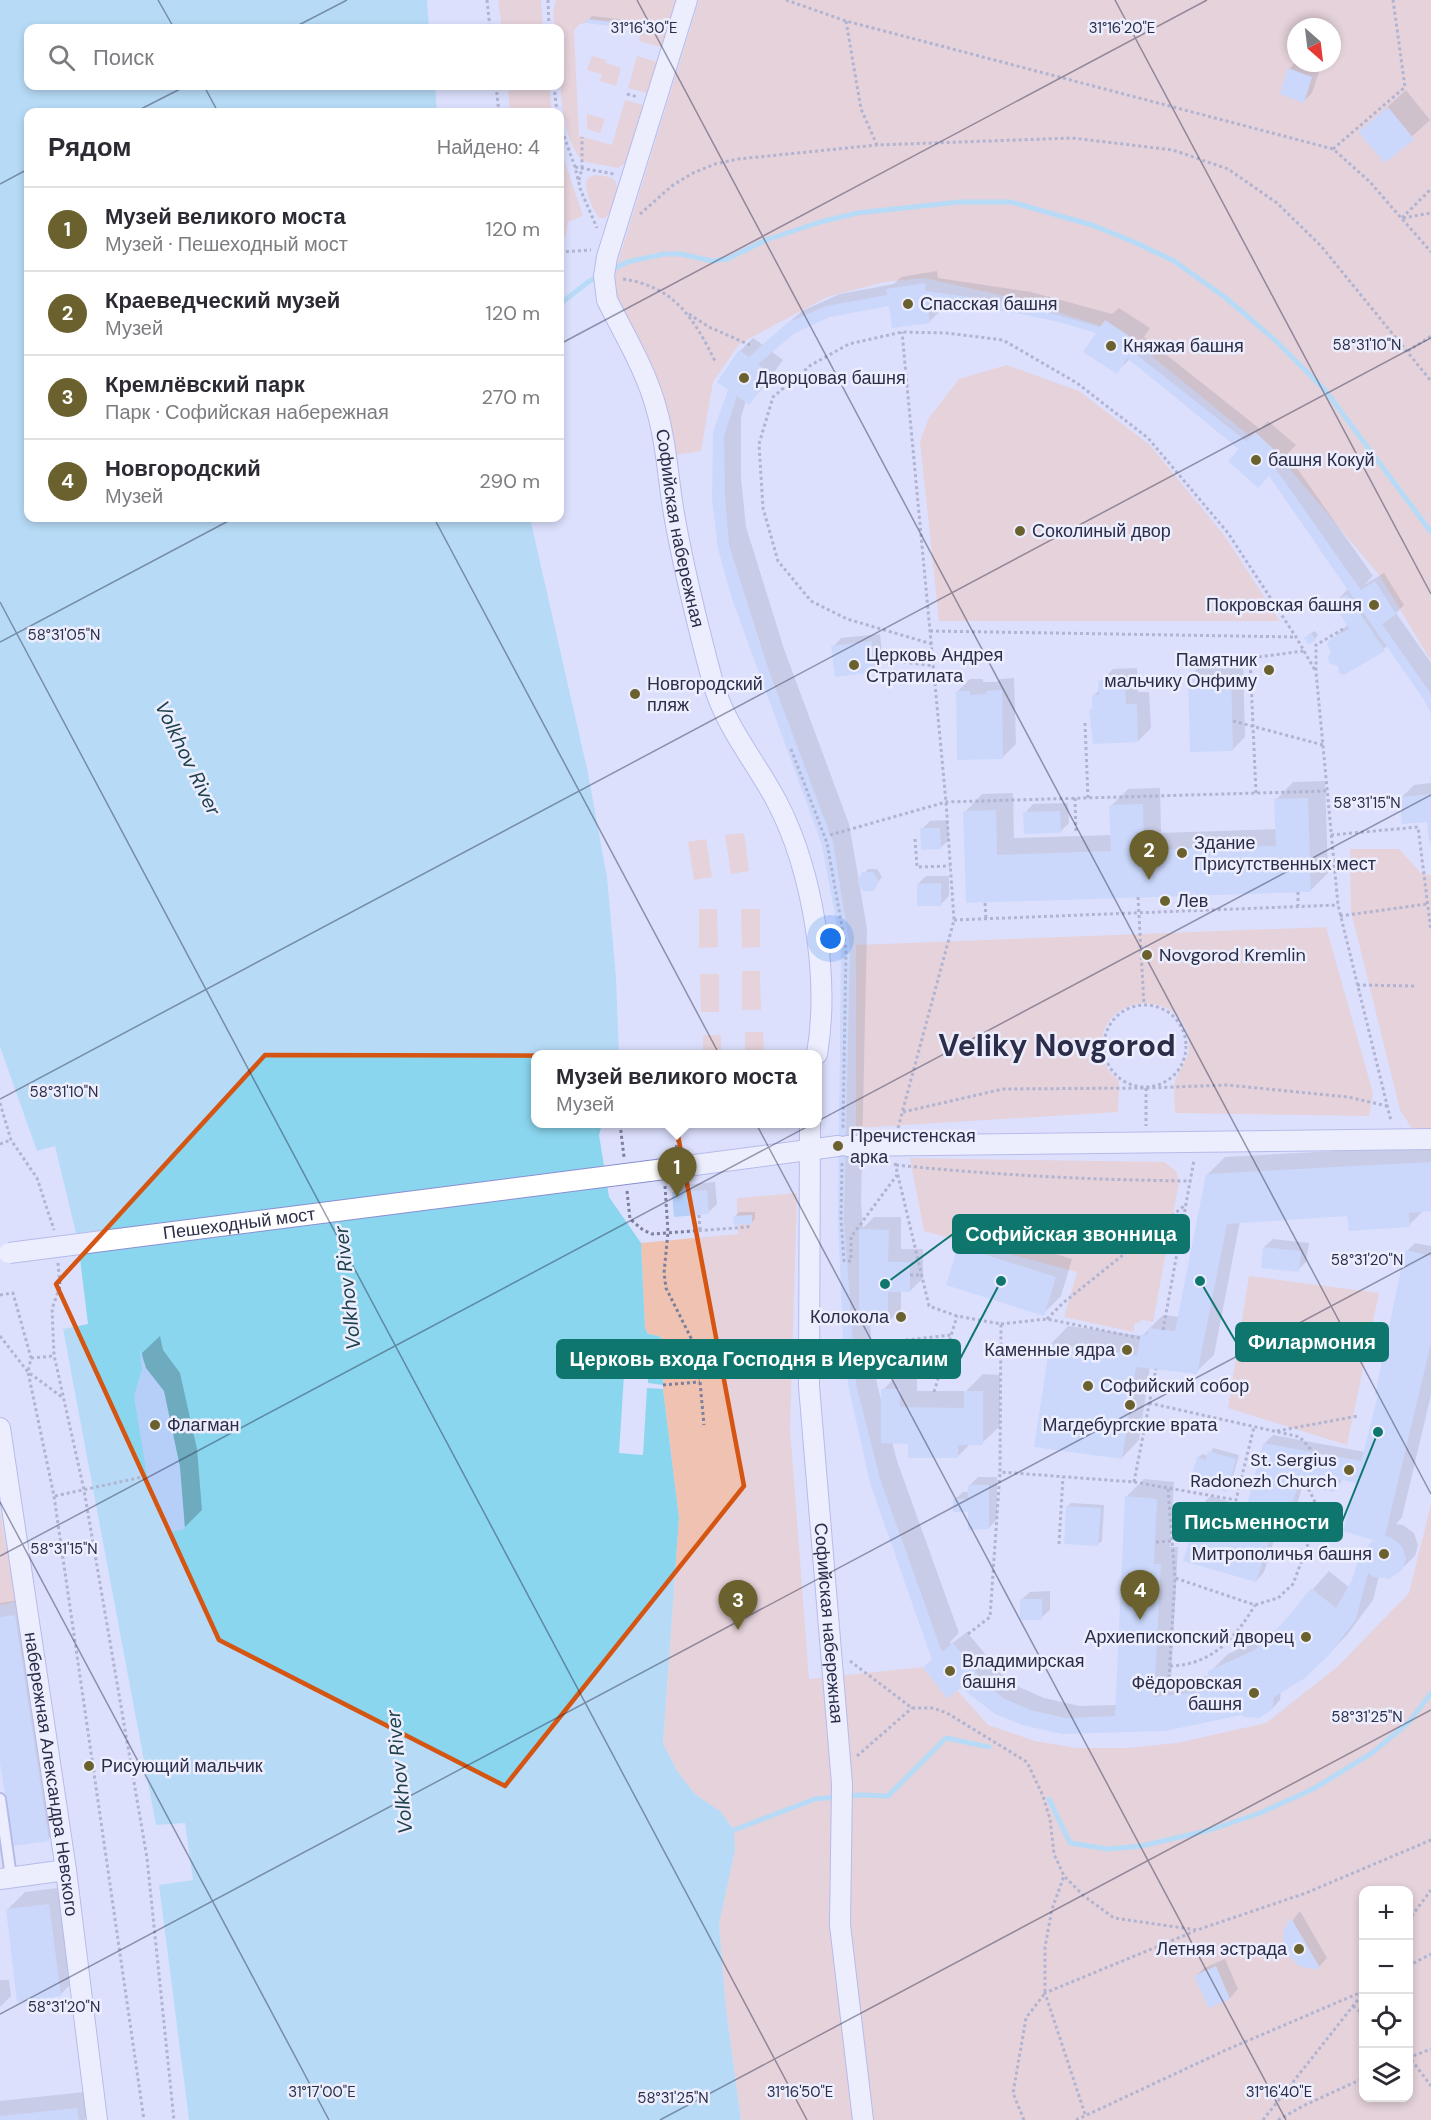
<!DOCTYPE html>
<html lang="ru">
<head>
<meta charset="utf-8">
<style>
	body { margin:0; font-family:"DM Sans",sans-serif; background:#f2f2f3; color:#2b2b33 }
	.controls { position:absolute; right:18px; bottom:18px; display:grid; overflow:hidden; border-radius:12px; box-shadow:0 3px 9px #0003 }
	.controls button { width:54px; height:54px; display:grid; place-items:center; padding:0; border:0; border-bottom:2px solid #e1e1e2; background:#fff; color:#2b2b33; font:30px sans-serif }
	.compass { position:absolute; left:1287px; top:18px; width:54px; height:54px; border-radius:50%; background:#fff; box-shadow:0 3px 9px #0003; rotate:152deg }
	.you { position:absolute; left:831px; top:939px; width:21px; height:21px; margin:-15px; border:4px solid #fff; border-radius:50%; background:#1a73e8; box-shadow:0 0 0 9px #1a73e833 }
	.badge { display:grid; place-items:center; width:39px; height:39px; border-radius:50%; background:#6a612e; color:#fff; font-size:20px; font-weight:700 }
	.pin { position:absolute; translate:-50% -50px; filter:drop-shadow(0 2px 3px #0008) }
	.pin::after { content:''; position:absolute; top:32px; width:21px; height:18px; background:inherit; clip-path:polygon(0 0,100% 0,50% 100%) }
	.popup { position:absolute; left:531px; top:1050px; width:291px; height:78px; box-sizing:border-box; display:grid; place-content:center; border-radius:12px; background:#fff; filter:drop-shadow(0 2px 4px #0005); font-size:20px; white-space:nowrap; color:#7c7c81 }
	.popup b { font-size:22px; color:#2b2b33 }
	.popup::after { content:''; position:absolute; left:50%; top:100%; margin-left:-12px; border:12px solid transparent; border-top-color:#fff }
	.list { margin:0; padding:0; list-style:none }
	h2 { display:flex; justify-content:space-between; align-items:center; height:78px; margin:0; padding:0 24px; font-size:26px }
	h2 small { font-size:20px; font-weight:400; color:#7c7c81 }
	.list li { display:grid; grid-template-columns:39px 1fr auto; gap:18px; align-items:center; box-sizing:border-box; height:84px; padding:0 24px; border-top:2px solid #e1e1e2 }
	.list b { display:block; font-size:22px; white-space:nowrap }
	.list p { margin:0; font-size:20px; white-space:nowrap; color:#7c7c81 }
	.list em { font-size:20px; font-style:normal; color:#7c7c81 }
	.icon { flex:none; width:33px; height:33px; fill:none; stroke:currentColor; stroke-width:2; stroke-linecap:round; stroke-linejoin:round }
	.map { position:relative; flex:none; width:1431px; height:2120px; overflow:hidden }
	.search { position:absolute; background:#fff; box-shadow:0 3px 9px #0003; left:24px; top:24px; width:540px; height:66px; display:flex; align-items:center; gap:15px; box-sizing:border-box; padding:0 21px; border-radius:12px; color:#7c7c81; font-size:22px }
	.panel { position:absolute; background:#fff; box-shadow:0 3px 9px #0003; left:24px; top:108px; width:540px; height:414px; border-radius:12px }
	.map>svg:first-child { display:block }
	.green { fill:#efc2b2; fill-rule:evenodd }
	.water { fill:#8ad6ee }
	.pier { fill:#dce0fd }
	.shadow { fill:#0003 }
	.lines { fill:none; stroke-linecap:round; stroke-linejoin:round }
	.stream { stroke:#8ad6ee; stroke-width:5 }
	.building { fill:#b5cff9 }
	.lane-casing { stroke:#898ed2; stroke-width:14 }
	.street-casing { stroke:#898ed2; stroke-width:22 }
	.path { stroke:#7d7f9c; stroke-width:3; stroke-dasharray:3 3; stroke-linecap:butt }
	.lane { stroke:#fff; stroke-width:10 }
	.street { stroke:#fff; stroke-width:20 }
	.street-bridge-casing { stroke:#898ed2; stroke-width:22; stroke-linecap:butt }
	.street-bridge { stroke:#fff; stroke-width:20 }
	.marked { fill:none; stroke:#d55512; stroke-width:4.5; stroke-linejoin:round }
	.ticks { fill:none; stroke:#2b2d49; stroke-width:1.5; stroke-opacity:0.45 }
	.poi-dot { fill:#6a612e; stroke:#eceefd; stroke-width:2 }
	.labels { text-anchor:middle; dominant-baseline:central; stroke-width:5; stroke-linejoin:round; paint-order:stroke }
	.poi-label { font-size:18px; fill:#2b2d49; stroke:#eceefd; text-anchor:start }
	.street-label { font-size:18px; fill:#2b2d49; stroke:#eceefd }
	.water-label { font-size:20px; font-style:italic; fill:#1d404b; stroke:#eceefd }
	.town-label { font-size:30px; font-weight:bold; fill:#2b2d49; stroke:#eceefd }
	.ticks-label { font-size:15px; text-anchor:middle; fill:#2b2d49; stroke:#eceefd; stroke-width:5; stroke-linejoin:round; paint-order:stroke }
	.leader { fill:none; stroke:#0f766e; stroke-width:2 }
	.callout-dot { fill:#0f766e; stroke:#eceefd; stroke-width:2 }
	.callout { fill:#0f766e; stroke:#0f766e; stroke-width:2 }
	.callout-label { font-size:20px; text-anchor:middle; font-weight:bold; fill:#fff }
</style>
</head>
<body>
<div class="map">
<svg width="1431" height="2120" viewBox="0 0 1431 2120">
	<rect width="100%" height="100%" fill="#dce0fd"/>
	<g class="green">
		<polygon points="498,0 541,0 543,28 502,28"/>
		<path d="M556,0H678L661,47L639,41L640,29L586,23L579,24L574,31L579,136L612,145L625,100L643,105L626,163L618,168L582,161C556,128 560,69 560,28H555L553,13Z"/>
		<path d="M699,0H1431V661L1380,576L1289,468L1148,353L1112,330L1022,300L924,278L884,282L827,297L739,344L713,382L701,451L675,455L616,298L614,283L618,262ZM1296,27H1332V63H1296Z"/>
		<polygon points="592,56 606,60 606,63 621,68 616,86 600,81 602,74 587,70"/>
		<polygon points="637,56 657,62 647,93 628,88"/>
		<polygon points="508,86 549,86 552,112 510,112"/>
		<polygon points="587,114 605,119 600,133 587,129"/>
		<polygon points="560,147 583,216 568,222 566,236 560,242"/>
		<path d="M596,175C602,176 611,176 615,181C621,190 612,212 605,218H600C594,214 583,187 587,180C589,176 592,176 596,175Z"/>
		<polygon points="1007,365 1079,391 1150,445 1224,535 1280,621 939,621 920,441 929,418 959,379"/>
		<polygon points="744,833 749,871 731,874 725,835"/>
		<polygon points="706,839 712,877 694,880 688,842"/>
		<polygon points="1350,849 1399,849 1422,874 1431,875 1431,1130 1413,1130 1400,1110 1351,911"/>
		<polygon points="699,909 717,909 718,947 699,948"/>
		<polygon points="741,909 760,909 760,947 742,948"/>
		<path d="M1326,927L1373,1093L1369,1116L1175,1113C1175,1103 1172,1085 1177,1076C1185,1060 1193,1053 1187,1033C1174,990 1110,995 1102,1038C1100,1050 1103,1064 1111,1073C1113,1076 1116,1077 1118,1080C1120,1085 1118,1105 1118,1112L856,1128V945Z"/>
		<polygon points="742,971 760,971 761,1010 742,1010"/>
		<polygon points="700,974 719,974 719,1012 701,1012"/>
		<polygon points="745,1032 763,1032 764,1054 745,1054"/>
		<rect x="703" y="1035" width="18" height="19"/>
		<polygon points="910,1158 1164,1162 1176,1171 1179,1182 1153,1322 1142,1320 1134,1325 1134,1332 1064,1317 1077,1272 924,1231"/>
		<path d="M797,1193L790,1428L809,1679L923,1667L947,1698L957,1690L988,1725L1035,1741L1077,1748H1127L1177,1743L1266,1723L1337,1667L1409,1593L1431,1504V2120H741L726,2009L719,1923L735,1850L721,1812L695,1795L677,1771L663,1743L679,1518L663,1389L664,1341L659,1336L648,1334L645,1328L641,1243L738,1234L737,1198ZM1364,1890H1408V2098H1364Z"/>
		<polygon points="1249,1276 1379,1293 1347,1445 1228,1408"/>
		<polygon points="0,1511 16,1602 0,1605"/>
	</g>
	<polygon class="water" points="0,0 427,0 429,28 28,28 28,86 435,86 437,112 28,112 28,518 530,518 588,773 607,877 616,977 619,1054 536,1054 536,1124 602,1124 599,1135 609,1197 641,1243 645,1328 648,1334 659,1336 664,1341 663,1389 679,1518 663,1743 677,1771 695,1794 721,1812 734,1830 735,1850 719,1924 726,2009 741,2120 189,2120 159,1885 193,1880 185,1823 156,1825 63,1329 88,1324 78,1242 55,1146 37,1151 0,1047"/>
	<polygon class="pier" points="624,1375 648,1378 648,1383 663,1385 663,1389 647,1388 643,1455 619,1453"/>
	<g class="shadow">
		<polygon points="592,16 644,22 640,27 588,20"/>
		<polygon points="1296,62 1320,69 1312,93 1304,101 1289,69"/>
		<polygon points="1406,90 1430,120 1385,161 1360,132"/>
		<polygon points="937,271 938,278 1031,292 1112,314 1119,308 1150,328 1144,337 1260,429 1268,421 1296,445 1287,454 1373,576 1364,585 1384,573 1404,605 1396,613 1431,663 1431,711 1425,699 1388,646 1344,674 1332,653 1331,641 1348,624 1335,602 1348,589 1269,474 1130,359 1116,372 1098,332 1059,320 1016,312 942,302 943,308 930,321 890,304 829,316 794,332 771,351 783,360 761,390 749,403 746,401 741,417 741,478 746,527 784,649 849,824 859,881 868,869 877,869 882,877 873,889 859,882 867,929 861,1202 863,1228 874,1217 901,1217 901,1249 923,1249 923,1278 910,1291 901,1291 901,1309 888,1322 870,1322 873,1366 881,1400 883,1390 900,1372 917,1372 917,1391 966,1391 983,1374 1000,1375 1000,1426 982,1443 971,1443 957,1457 909,1442 892,1442 897,1461 959,1633 950,1642 951,1644 967,1632 990,1660 987,1663 1019,1687 1044,1698 1080,1706 1117,1705 1127,1496 1144,1479 1174,1482 1170,1547 1178,1547 1171,1680 1210,1676 1210,1672 1228,1654 1274,1633 1329,1571 1350,1588 1359,1562 1376,1538 1357,1482 1342,1478 1341,1482 1333,1490 1303,1484 1296,1508 1288,1517 1282,1515 1264,1572 1256,1581 1202,1504 1211,1496 1248,1508 1264,1444 1273,1435 1365,1452 1380,1394 1407,1251 1415,1243 1431,1246 1431,1395 1402,1517 1396,1524 1403,1525 1414,1533 1418,1545 1415,1556 1401,1569 1379,1576 1373,1600 1347,1635 1305,1677 1281,1691 1280,1700 1272,1709 1062,1733 960,1686 925,1667 933,1659 850,1384 839,1220 843,949 824,845 714,499 729,391 740,351 753,338 763,345 802,311 840,294 894,284 901,277"/>
		<polygon points="1315,631 1318,635 1315,639 1309,634"/>
		<polygon points="880,634 883,662 875,670 833,647 841,638"/>
		<polygon points="1243,662 1245,737 1232,750 1189,677 1202,664"/>
		<polygon points="1137,668 1138,692 1149,692 1151,728 1138,741 1091,710 1094,707 1093,696 1100,689 1100,682 1113,669"/>
		<polygon points="1014,678 1016,744 1003,757 957,692 970,679 983,679 983,682 997,682 1000,679"/>
		<polygon points="1325,781 1328,873 1311,890 967,902 965,812 982,794 1013,793 1014,838 1112,835 1111,806 1128,789 1160,788 1161,833 1277,829 1276,800 1293,782"/>
		<polygon points="1431,783 1431,841 1429,820 1401,798 1414,785"/>
		<polygon points="1068,803 1069,823 1060,832 1025,813 1033,804"/>
		<polygon points="948,820 949,840 940,848 922,829 930,821"/>
		<polygon points="926,876 949,876 949,896 941,904 918,884"/>
		<polygon points="1431,1146 1431,1210 1424,1210 1409,1225 1348,1215 1240,1221 1214,1355 1196,1372 1150,1367 1139,1440 1122,1458 1051,1344 1068,1326 1142,1336 1163,1315 1179,1317 1207,1175 1225,1157"/>
		<polygon points="715,1182 717,1204 709,1212 673,1193 682,1185"/>
		<polygon points="739,1212 755,1212 755,1219 751,1223 735,1216"/>
		<polygon points="977,1230 1072,1259 1061,1296 1043,1314 960,1247"/>
		<polygon points="1273,1239 1309,1243 1306,1262 1298,1270 1264,1247"/>
		<polygon points="160,1336 163,1350 180,1373 197,1449 202,1510 184,1528 144,1369 142,1353"/>
		<polygon points="1213,1448 1239,1455 1230,1487 1227,1490 1198,1458 1202,1454 1209,1456"/>
		<polygon points="978,1477 997,1477 997,1519 989,1528 954,1500 963,1492 970,1492 970,1485"/>
		<polygon points="1071,1503 1104,1505 1102,1541 1098,1544 1067,1507"/>
		<polygon points="1050,1591 1050,1610 1041,1618 1021,1600 1030,1592"/>
		<polygon points="32,1598 66,1822 48,1839 0,1753 0,1603"/>
		<polygon points="66,1887 78,1977 60,1995 8,1909 25,1892"/>
		<polygon points="1300,1911 1327,1958 1319,1967 1285,1930"/>
		<polygon points="1225,1959 1238,1989 1230,1998 1209,2006 1196,1976 1204,1968"/>
		<polygon points="0,1980 9,1980 11,1996 0,2007"/>
		<polygon points="94,2091 96,2107 84,2120 0,2120 0,2101"/>
	</g>
	<g class="lines">
		<g class="stream">
			<polyline points="610,271 627,262 664,254 681,254 712,261 727,259 766,240 820,222 857,213 959,202 1011,202 1092,225 1134,242 1174,261 1226,298 1276,341 1325,390 1431,532"/>
			<polyline points="560,304 588,282 599,276"/>
			<polyline points="1049,1799 1070,1843 1108,1849 1141,1846 1210,1830 1260,1813 1313,1789 1372,1753 1409,1722 1431,1693"/>
			<polyline points="734,1830 815,1799 860,1795 888,1796 946,1738 989,1747"/>
		</g>
	</g>
	<g class="building">
		<polygon points="586,19 641,25 640,29 586,23"/>
		<polygon points="1288,68 1312,77 1304,103 1280,94"/>
		<polygon points="1388,107 1414,139 1385,163 1358,132"/>
		<polygon points="925,283 926,291 1018,304 1100,327 1105,320 1138,342 1132,351 1246,441 1255,432 1284,459 1275,468 1361,590 1375,581 1396,614 1382,624 1431,694 1431,714 1424,700 1269,476 1258,488 1228,461 1239,449 1127,358 1117,374 1083,352 1096,333 1059,322 1016,313 927,302 930,323 892,328 889,306 830,317 795,333 758,364 772,374 749,405 737,396 724,436 725,496 729,545 767,666 833,842 850,948 844,1220 856,1384 880,1479 942,1652 953,1643 978,1674 975,1677 1005,1699 1030,1710 1066,1718 1115,1716 1125,1496 1157,1499 1154,1564 1161,1564 1154,1697 1210,1691 1208,1671 1255,1650 1282,1624 1311,1588 1336,1608 1351,1582 1358,1561 1363,1561 1365,1549 1373,1540 1343,1531 1356,1483 1337,1479 1334,1492 1298,1485 1288,1518 1277,1516 1256,1582 1183,1561 1201,1504 1244,1517 1263,1443 1361,1461 1378,1395 1375,1395 1405,1250 1431,1256 1431,1343 1385,1536 1390,1537 1402,1546 1406,1559 1402,1570 1389,1579 1374,1577 1368,1573 1356,1619 1330,1654 1305,1678 1274,1697 1272,1710 1259,1718 1244,1717 1242,1715 1165,1731 1062,1734 1022,1725 995,1714 961,1688 947,1698 923,1667 932,1660 870,1483 848,1384 843,1337 838,1220 841,949 822,845 732,599 718,549 712,499 713,432 728,390 717,382 739,350 749,357 787,323 826,306 887,295 886,289"/>
		<polygon points="1347,594 1385,651 1344,675 1339,673 1338,666 1329,663 1328,657 1331,653 1327,644 1329,640 1349,629 1333,602"/>
		<polygon points="1311,633 1316,640 1308,645 1304,638"/>
		<polygon points="872,641 875,672 835,677 831,646"/>
		<polygon points="1231,675 1233,751 1190,752 1188,676"/>
		<polygon points="1098,681 1125,681 1126,704 1137,704 1138,742 1093,744 1089,709 1092,709 1092,695 1099,695"/>
		<polygon points="1002,690 1003,759 957,760 956,691 970,691 970,695 986,694 986,691"/>
		<polygon points="1431,794 1431,841 1429,841 1427,822 1402,824 1399,797"/>
		<polygon points="1308,798 1311,892 966,903 963,811 996,810 997,855 1111,851 1109,805 1143,804 1144,850 1276,846 1274,799"/>
		<polygon points="1060,811 1061,833 1024,834 1023,812"/>
		<polygon points="920,828 940,828 941,849 921,850"/>
		<polygon points="862,872 873,872 879,881 874,891 863,891 857,882"/>
		<polygon points="941,883 941,906 917,906 917,884"/>
		<polygon points="1431,1162 1431,1211 1409,1213 1410,1227 1349,1231 1347,1216 1227,1224 1197,1374 1136,1367 1122,1459 1034,1447 1050,1343 1137,1355 1141,1334 1147,1335 1149,1328 1175,1331 1206,1174"/>
		<polygon points="707,1190 709,1214 674,1217 672,1192"/>
		<polygon points="752,1215 752,1224 734,1225 733,1216"/>
		<polygon points="859,1229 889,1230 888,1262 910,1262 910,1292 888,1292 888,1324 859,1324"/>
		<polygon points="958,1246 1056,1277 1044,1316 946,1285"/>
		<polygon points="1263,1247 1301,1251 1299,1272 1261,1268"/>
		<polygon points="140,1349 146,1368 164,1391 180,1467 185,1529 165,1533 147,1476 134,1396 142,1369"/>
		<polygon points="881,1389 900,1389 900,1407 964,1408 964,1391 983,1391 983,1445 958,1445 958,1458 908,1458 908,1444 881,1443"/>
		<polygon points="1208,1451 1236,1459 1227,1492 1190,1482 1197,1457 1206,1460"/>
		<polygon points="968,1485 989,1485 989,1529 968,1530 968,1512 953,1512 953,1499 968,1499"/>
		<polygon points="1066,1506 1101,1508 1098,1546 1064,1544"/>
		<rect x="1020" y="1599" width="22" height="21"/>
		<polygon points="15,1615 49,1841 13,1846 0,1763 0,1617"/>
		<polygon points="49,1904 61,1996 17,2002 6,1909"/>
		<polygon points="1291,1918 1320,1968 1312,1969 1299,1966 1287,1953 1283,1937 1284,1929"/>
		<polygon points="1216,1966 1230,1999 1209,2008 1194,1976"/>
		<polygon points="77,2108 79,2120 0,2120 0,2116"/>
	</g>
	<g class="lines">
		<g class="lane-casing">
			<polyline id="lane" points="0,1799 11,1877"/>
		</g>
		<g class="street-casing">
			<g id="street">
				<path id="s1" d="M687,0L607,257L604,276L607,300C625,336 647,372 657,411C667,445 668,480 674,514C684,571 698,627 713,683C726,728 756,762 777,802C813,871 830,978 817,1054"/>
				<path id="s2" d="M810,1124L809,1386L842,1784L840,1925L863,2120"/>
				<polyline points="847,1146 1431,1139"/>
				<polyline points="649,1171 838,1146"/>
				<path id="s3" d="M0,1428L66,1870L97,2120"/>
				<polyline points="0,1879 66,1870"/>
			</g>
		</g>
		<g class="path">
			<polyline points="487,0 490,28"/>
			<polyline points="548,0 549,28"/>
			<polyline points="786,0 846,21 1333,149 1369,181 1431,252"/>
			<polyline points="846,21 861,109 877,145"/>
			<polyline points="496,86 499,112"/>
			<polyline points="554,86 557,112"/>
			<polyline points="627,94 638,97"/>
			<polyline points="560,125 575,167 581,191 597,228"/>
			<polyline points="1333,149 1405,87 1393,0"/>
			<polyline points="575,167 614,174"/>
			<polyline points="579,180 582,168 582,137"/>
			<polyline points="640,214 673,185 693,173 715,164 738,159 877,145 1072,138 1173,150 1228,169 1277,203 1321,246 1431,381"/>
			<polyline points="1402,218 1431,189"/>
			<polyline points="1403,218 1431,213"/>
			<polyline points="560,252 591,250"/>
			<path d="M623,279C676,287 694,319 716,363"/>
			<polyline points="689,314 709,327 750,345"/>
			<polyline points="1408,351 1431,336"/>
			<polyline points="1343,629 1316,645 1316,672 1338,905 1391,1121"/>
			<polyline points="930,631 1296,637"/>
			<polyline points="932,644 847,619 811,601 778,561 763,508 759,444 773,397 811,365 849,344 902,332 946,333 1003,340 1077,383 1148,438 1228,533 1296,637 1316,672"/>
			<polyline points="874,658 934,666"/>
			<polyline points="1233,721 1323,745"/>
			<polyline points="1085,723 1088,798"/>
			<polyline points="791,749 827,843 846,949 843,1129"/>
			<polyline points="1256,793 1250,658 1304,651"/>
			<polyline points="1075,798 1076,832"/>
			<polyline points="830,835 946,802 1327,791"/>
			<polyline points="1331,835 1418,827 1431,931"/>
			<polyline points="915,839 917,867 950,866"/>
			<polyline points="1298,892 1298,906"/>
			<polyline points="1138,897 1144,1005"/>
			<polyline points="985,903 986,919"/>
			<polyline points="1340,916 1427,904"/>
			<polyline points="954,920 1338,905"/>
			<polyline points="1357,985 1415,986"/>
			<circle cx="1145" cy="1046" r="41"/>
			<polyline points="1146,1088 1146,1126"/>
			<polyline points="0,1103 11,1140 37,1178 54,1230"/>
			<polyline points="903,1112 1003,1089 1149,1088 1227,1085 1348,1097 1387,1106"/>
			<polyline points="620,1124 624,1157"/>
			<polyline points="898,1128 954,920 946,802 902,332"/>
			<polyline points="0,1144 11,1140"/>
			<polyline points="676,1148 678,1140 676,1124"/>
			<polyline points="842,1163 841,1220 844,1261 851,1261 851,1237 897,1175"/>
			<polyline points="895,1163 929,1306 957,1316 1001,1324 1000,1472 1134,1482 1236,1500 1254,1427"/>
			<path d="M896,1165C994,1175 1092,1180 1191,1181"/>
			<polyline points="665,1186 668,1232 664,1273 666,1288 697,1350 704,1425"/>
			<polyline points="627,1191 630,1219 643,1230 652,1234 748,1227 747,1224"/>
			<polyline points="699,1215 700,1230"/>
			<polyline points="58,1263 60,1286 52,1309 54,1355 84,1490 147,1858 174,2120"/>
			<polyline points="910,1275 923,1275"/>
			<polyline points="0,1295 13,1293 31,1358 28,1372 54,1496 144,2120"/>
			<polyline points="1047,1319 1063,1303 1184,1206"/>
			<polyline points="1001,1324 1047,1319 1140,1338"/>
			<polyline points="1163,1330 1194,1160"/>
			<polyline points="0,1336 28,1372 62,1397"/>
			<polyline points="852,1346 951,1335"/>
			<polyline points="826,1349 844,1347"/>
			<polyline points="31,1358 53,1356"/>
			<polyline points="699,1363 793,1352"/>
			<polyline points="663,1385 700,1382"/>
			<polyline points="934,1392 957,1316"/>
			<polyline points="1149,1403 1300,1437 1314,1453"/>
			<polyline points="1277,1431 1358,1416"/>
			<polyline points="1134,1482 1156,1369"/>
			<polyline points="1168,1489 1175,1578 1255,1605 1278,1598 1293,1584 1320,1512 1307,1486"/>
			<polyline points="55,1496 147,1476"/>
			<polyline points="1156,1542 1172,1541"/>
			<polyline points="1059,1544 1063,1477"/>
			<polyline points="968,1634 990,1617 1000,1472"/>
			<polyline points="850,1661 912,1708 933,1708 947,1713 1027,1762 1043,1796 1050,1819 1054,1854 1064,1876 1084,1896 1114,1918 1197,1930 1306,1893 1431,1840"/>
			<path d="M1170,1666C1211,1665 1235,1639 1255,1605"/>
			<polyline points="1169,1678 1175,1578"/>
			<polyline points="857,1756 912,1708"/>
			<polyline points="1408,1921 1431,1890"/>
			<polyline points="1408,1966 1431,1954"/>
			<polyline points="1353,2006 1364,2015"/>
			<polyline points="1408,2055 1431,2086"/>
			<polyline points="1408,2058 1431,2049"/>
			<polyline points="1085,2114 1045,1993 1195,1931"/>
			<polyline points="1024,2120 1013,2093 1026,2018 1045,1993 1045,1947 1052,1909 1064,1876"/>
			<polyline points="1076,2120 1226,2050 1364,1991"/>
			<polyline points="1263,2120 1364,1992"/>
			<polyline points="1278,2120 1303,2106 1364,2078"/>
		</g>
		<use href="#lane" class="lane"/>
		<use href="#street" class="street"/>
		<g class="street-bridge-casing">
			<g id="street-bridge">
				<path id="s4" d="M9,1253L649,1171"/>
			</g>
		</g>
		<use href="#street-bridge" class="street-bridge"/>
	</g>
	<path d="M0 0H1431V2120H0ZM265,1055L663,1056L744,1486L505,1786L219,1640L56,1284Z" fill="#dce0fd" fill-opacity=".55" fill-rule="evenodd"/>
	<path class="marked" d="M265,1055L663,1056L744,1486L505,1786L219,1640L56,1284Z"/>
	<path class="ticks" d="M158,0L174,28M637,0L1431,1494M1115,0L1431,594M293,28L347,0M204,86L218,112M135,112L186,86M0,184L28,169M560,344L1207,0M434,518L1286,2120M0,602L807,2120M0,642L234,518M0,1099L1431,338M0,1502L329,2120M0,1556L1431,795M0,2014L1431,1253M660,2120L1431,1710"/>
	<g class="poi-dot">
		<circle cx="908" cy="304" r="6"/>
		<circle cx="1111" cy="346" r="6"/>
		<circle cx="744" cy="378" r="6"/>
		<circle cx="1256" cy="460" r="6"/>
		<circle cx="1020" cy="531" r="6"/>
		<circle cx="1374" cy="605" r="6"/>
		<circle cx="854" cy="665" r="6"/>
		<circle cx="1269" cy="670" r="6"/>
		<circle cx="635" cy="694" r="6"/>
		<circle cx="1182" cy="853" r="6"/>
		<circle cx="1165" cy="901" r="6"/>
		<circle cx="1147" cy="955" r="6"/>
		<circle cx="838" cy="1146" r="6"/>
		<circle cx="901" cy="1317" r="6"/>
		<circle cx="1127" cy="1350" r="6"/>
		<circle cx="1088" cy="1386" r="6"/>
		<circle cx="1130" cy="1405" r="6"/>
		<circle cx="155" cy="1425" r="6"/>
		<circle cx="1349" cy="1470" r="6"/>
		<circle cx="1384" cy="1554" r="6"/>
		<circle cx="1306" cy="1637" r="6"/>
		<circle cx="950" cy="1671" r="6"/>
		<circle cx="1254" cy="1693" r="6"/>
		<circle cx="89" cy="1766" r="6"/>
		<circle cx="1299" cy="1949" r="6"/>
	</g>
	<g class="labels">
		<g class="poi-label">
			<text x="920" y="304">Спасская башня</text>
			<text x="1123" y="346">Княжая башня</text>
			<text x="756" y="378">Дворцовая башня</text>
			<text x="1268" y="460">башня Кокуй</text>
			<text x="1032" y="531">Соколиный двор</text>
			<text x="1362" y="605" text-anchor="end">Покровская башня</text>
			<text x="866" y="655">Церковь Андрея<tspan x="866" dy="21">Стратилата</tspan></text>
			<text x="1257" y="660" text-anchor="end">Памятник<tspan x="1257" dy="21">мальчику Онфиму</tspan></text>
			<text x="647" y="684">Новгородский<tspan x="647" dy="21">пляж</tspan></text>
			<text x="1194" y="843">Здание<tspan x="1194" dy="21">Присутственных мест</tspan></text>
			<text x="1177" y="901">Лев</text>
			<text x="1159" y="955">Novgorod Kremlin</text>
			<text x="850" y="1136">Пречистенская<tspan x="850" dy="21">арка</tspan></text>
			<text x="889" y="1317" text-anchor="end">Колокола</text>
			<text x="1115" y="1350" text-anchor="end">Каменные ядра</text>
			<text x="1100" y="1386">Софийский собор</text>
			<text x="167" y="1425">Флагман</text>
			<text x="1130" y="1425" text-anchor="middle">Магдебургские врата</text>
			<text x="1337" y="1460" text-anchor="end">St. Sergius<tspan x="1337" dy="21">Radonezh Church</tspan></text>
			<text x="1372" y="1554" text-anchor="end">Митрополичья башня</text>
			<text x="1294" y="1637" text-anchor="end">Архиепископский дворец</text>
			<text x="962" y="1661">Владимирская<tspan x="962" dy="21">башня</tspan></text>
			<text x="1242" y="1683" text-anchor="end">Фёдоровская<tspan x="1242" dy="21">башня</tspan></text>
			<text x="101" y="1766">Рисующий мальчик</text>
			<text x="1287" y="1949" text-anchor="end">Летняя эстрада</text>
		</g>
		<g class="street-label">
			<text stroke="none"><textPath href="#s1" startOffset="554">Софийская набережная</textPath></text>
			<text stroke="none"><textPath href="#s4" startOffset="232">Пешеходный мост</textPath></text>
			<text stroke="none"><textPath href="#s2" startOffset="500">Софийская набережная</textPath></text>
			<text stroke="none"><textPath href="#s3" startOffset="350">набережная Александра Невского</textPath></text>
		</g>
		<g class="water-label">
			<text transform="translate(188 758) rotate(64)">Volkhov River</text>
			<text transform="translate(347 1288) rotate(-96)">Volkhov River</text>
			<text transform="translate(399 1772) rotate(-96)">Volkhov River</text>
		</g>
		<g class="town-label">
			<text x="1057" y="1045">Veliky Novgorod</text>
		</g>
	</g>
	<g class="ticks-label">
		<text x="644" y="33">31°16'30"E</text>
		<text x="1122" y="33">31°16'20"E</text>
		<text x="1367" y="350">58°31'10"N</text>
		<text x="64" y="640">58°31'05"N</text>
		<text x="1367" y="808">58°31'15"N</text>
		<text x="64" y="1097">58°31'10"N</text>
		<text x="1367" y="1265">58°31'20"N</text>
		<text x="64" y="1554">58°31'15"N</text>
		<text x="1367" y="1722">58°31'25"N</text>
		<text x="64" y="2012">58°31'20"N</text>
		<text x="322" y="2097">31°17'00"E</text>
		<text x="800" y="2097">31°16'50"E</text>
		<text x="1279" y="2097">31°16'40"E</text>
		<text x="673" y="2103">58°31'25"N</text>
	</g>
	<path class="leader" d="M885 1284L953 1234M1200 1281L1236 1342M1001 1281L960 1359M1378 1432L1342 1522"/>
	<g class="callout-dot">
		<circle cx="885" cy="1284" r="6"/>
		<circle cx="1200" cy="1281" r="6"/>
		<circle cx="1001" cy="1281" r="6"/>
		<circle cx="1378" cy="1432" r="6"/>
	</g>
	<g class="callout">
		<rect x="953" y="1215" width="236" height="38" rx="6"/>
		<rect x="1236" y="1323" width="152" height="38" rx="6"/>
		<rect x="557" y="1340" width="403" height="38" rx="6"/>
		<rect x="1173" y="1503" width="169" height="38" rx="6"/>
	</g>
	<g class="callout-label">
		<text x="1071" y="1241">Софийская звонница</text>
		<text x="1312" y="1349">Филармония</text>
		<text x="759" y="1366">Церковь входа Господня в Иерусалим</text>
		<text x="1257" y="1529">Письменности</text>
	</g>
</svg>
<div class="controls">
<button>+</button>
<button>−</button>
<button><svg class="icon" aria-label="locate" viewBox="0 0 24 24"><circle cx="12" cy="12" r="6"/><path d="M12 2v4M12 18v4M2 12h4M18 12h4"/></svg></button>
<button><svg class="icon" aria-label="layers" viewBox="0 0 24 24"><path d="M12 4l9 5-9 5-9-5zM3 14l9 5 9-5"/></svg></button>
</div>
<svg class="compass" viewBox="-18 -18 36 36"><path d="M0-13l5 13h-10z" fill="#e53935"/><path d="M0 13l5-13h-10z" fill="#7c7c81"/></svg>
<div class="you"></div>
<div class="pin badge" style="left:677px;top:1197px">1</div>
<div class="popup"><b>Музей великого моста</b>Музей</div>
<div class="pin badge" style="left:1149px;top:880px">2</div>
<div class="pin badge" style="left:738px;top:1630px">3</div>
<div class="pin badge" style="left:1140px;top:1620px">4</div>
<div class="search"><svg class="icon" aria-label="search" viewBox="0 0 24 24"><circle cx="10" cy="10" r="6"/><path d="M15 15l6 6"/></svg>Поиск</div>
<section class="panel">
<h2>Рядом<small>Найдено: 4</small></h2>
<ul class="list">
<li><span class="badge">1</span><div><b>Музей великого моста</b><p>Музей · Пешеходный мост</p></div><em>120 m</em></li>
<li><span class="badge">2</span><div><b>Краеведческий музей</b><p>Музей</p></div><em>120 m</em></li>
<li><span class="badge">3</span><div><b>Кремлёвский парк</b><p>Парк · Софийская набережная</p></div><em>270 m</em></li>
<li><span class="badge">4</span><div><b>Новгородский</b><p>Музей</p></div><em>290 m</em></li>
</ul>
</section>
</div>
</body>
</html>
